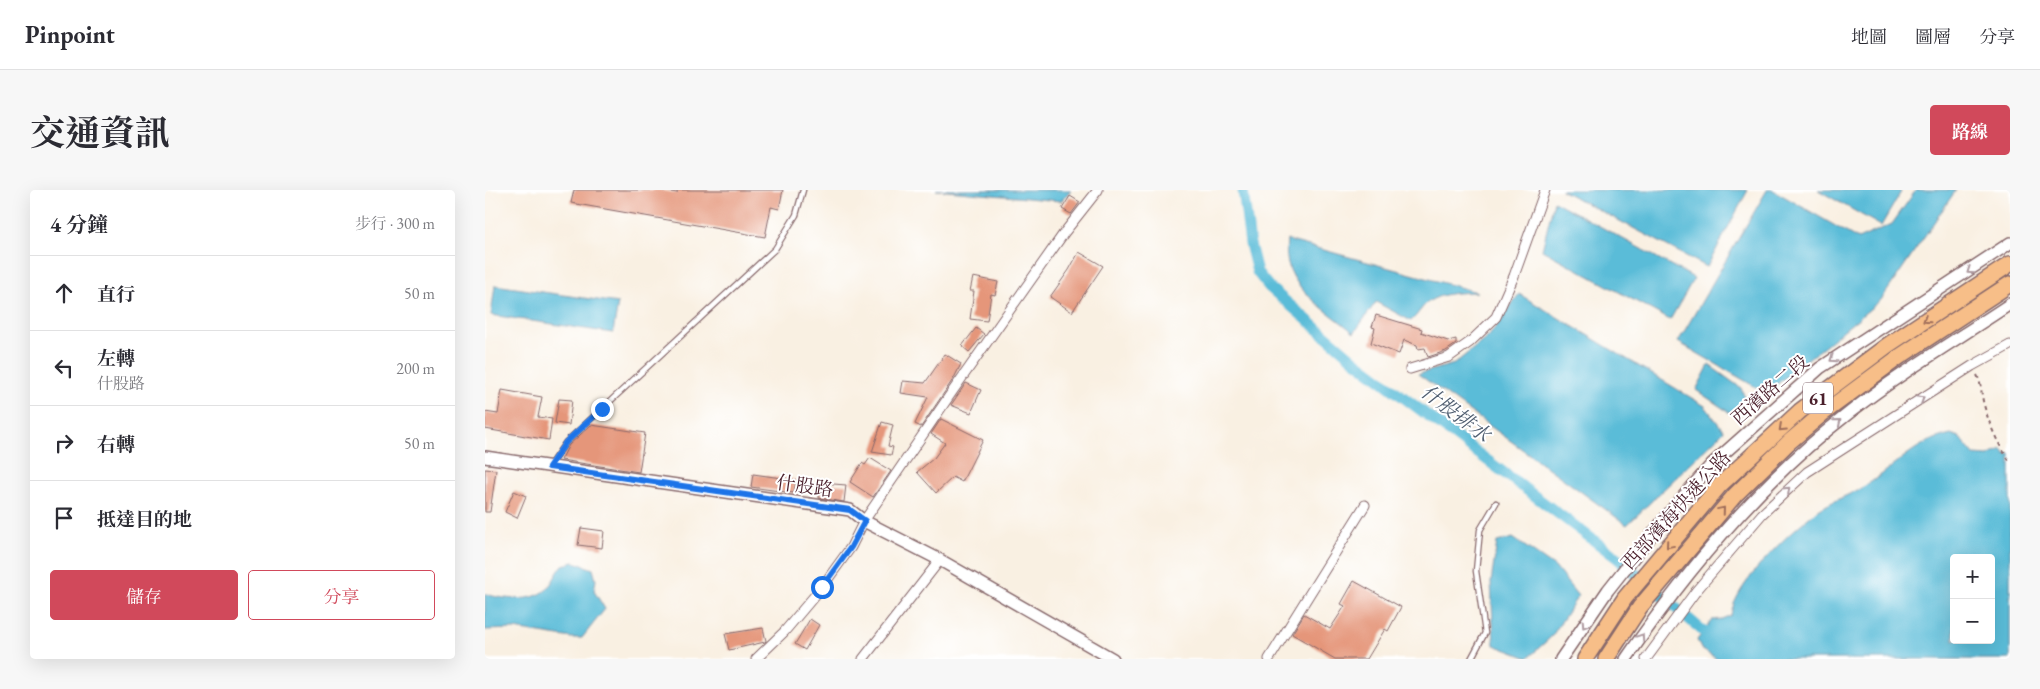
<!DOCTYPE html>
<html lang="zh-TW">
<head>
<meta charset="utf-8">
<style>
	body { margin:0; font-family:"EB Garamond","Noto Serif TC",serif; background:#f7f7f7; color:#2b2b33 }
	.controls { position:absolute; right:15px; bottom:15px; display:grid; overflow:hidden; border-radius:5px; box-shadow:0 5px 20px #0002 }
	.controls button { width:45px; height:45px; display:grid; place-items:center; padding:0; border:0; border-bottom:1px solid #e1e1e2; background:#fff; color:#2b2b33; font:25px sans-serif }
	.stop { position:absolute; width:15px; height:15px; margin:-11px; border:4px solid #1a73e8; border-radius:50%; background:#fff }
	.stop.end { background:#1a73e8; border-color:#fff; box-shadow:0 1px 5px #0008 }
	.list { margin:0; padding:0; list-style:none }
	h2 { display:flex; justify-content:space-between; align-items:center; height:65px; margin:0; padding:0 20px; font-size:21px }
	h2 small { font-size:16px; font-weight:400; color:#7c7c81 }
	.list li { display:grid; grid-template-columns:32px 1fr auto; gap:15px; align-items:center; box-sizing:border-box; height:75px; padding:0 20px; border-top:1px solid #e1e1e2 }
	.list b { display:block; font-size:19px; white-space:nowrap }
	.list p { margin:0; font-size:16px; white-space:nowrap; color:#7c7c81 }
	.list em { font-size:16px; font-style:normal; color:#7c7c81 }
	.actions { display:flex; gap:10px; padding:15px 20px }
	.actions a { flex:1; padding:11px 0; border:1px solid #d1495b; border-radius:5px; text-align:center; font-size:18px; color:#d1495b }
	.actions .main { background:#d1495b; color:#fff }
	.icon { flex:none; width:28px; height:28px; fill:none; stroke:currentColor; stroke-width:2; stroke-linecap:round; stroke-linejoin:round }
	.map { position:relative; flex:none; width:1525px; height:469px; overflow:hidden; border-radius:5px }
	header { display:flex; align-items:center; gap:30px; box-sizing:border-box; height:70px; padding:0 25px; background:#fff; border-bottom:1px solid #e1e1e2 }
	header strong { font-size:24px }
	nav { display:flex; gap:28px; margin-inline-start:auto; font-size:18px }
	.intro { display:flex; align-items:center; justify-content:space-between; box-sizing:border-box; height:120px; padding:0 30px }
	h1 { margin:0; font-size:35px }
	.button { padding:12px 22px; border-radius:5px; background:#d1495b; color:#fff; font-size:18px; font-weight:700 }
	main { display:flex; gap:30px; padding:0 30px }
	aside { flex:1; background:#fff; border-radius:5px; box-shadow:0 5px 20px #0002 }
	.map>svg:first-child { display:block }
	.water { fill:#5abcd8; stroke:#526e82; fill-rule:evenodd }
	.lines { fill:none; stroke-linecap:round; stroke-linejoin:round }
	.canal { stroke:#5abcd8; stroke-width:11 }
	.building { fill:#e5967a }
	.service-casing { stroke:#87686b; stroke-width:7 }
	.minor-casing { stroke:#87686b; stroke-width:11 }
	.tertiary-casing { stroke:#87686b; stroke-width:14 }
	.trunk-casing { stroke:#87686b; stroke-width:18 }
	.path { stroke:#87686b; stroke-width:2; stroke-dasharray:4 4; stroke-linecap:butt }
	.service { stroke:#fff; stroke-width:4.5 }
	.minor { stroke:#fff; stroke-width:9 }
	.tertiary { stroke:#fff; stroke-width:11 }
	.trunk { stroke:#f7be88; stroke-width:15 }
	.oneway { stroke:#ae9aa0 }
	.oneway2 { stroke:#a06e5a }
	.route { stroke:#1a73e8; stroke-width:6 }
	.labels { text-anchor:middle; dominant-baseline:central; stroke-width:4; stroke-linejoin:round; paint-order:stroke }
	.shield { fill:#fff; stroke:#80626b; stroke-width:1 }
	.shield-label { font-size:18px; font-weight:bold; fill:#4a1f2b }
	.street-label { font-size:19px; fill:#4a1f2b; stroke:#fff }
	.water-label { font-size:20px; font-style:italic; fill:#505e70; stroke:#fff }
</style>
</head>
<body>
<header>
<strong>Pinpoint</strong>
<nav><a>地圖</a><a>圖層</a><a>分享</a></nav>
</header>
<div class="intro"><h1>交通資訊</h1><a class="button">路線</a></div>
<main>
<aside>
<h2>4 分鐘<small>步行 · 300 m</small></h2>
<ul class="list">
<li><svg class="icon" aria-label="ahead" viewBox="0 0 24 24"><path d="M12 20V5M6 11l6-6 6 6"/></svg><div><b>直行</b></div><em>50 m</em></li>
<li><svg class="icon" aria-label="left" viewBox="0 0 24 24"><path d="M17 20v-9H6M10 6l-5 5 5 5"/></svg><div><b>左轉</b><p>什股路</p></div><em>200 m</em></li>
<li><svg class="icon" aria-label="right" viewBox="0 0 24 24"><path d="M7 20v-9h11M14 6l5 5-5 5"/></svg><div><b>右轉</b></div><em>50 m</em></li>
<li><svg class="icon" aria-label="arrive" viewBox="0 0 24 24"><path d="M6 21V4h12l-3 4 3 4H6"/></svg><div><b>抵達目的地</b></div></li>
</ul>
<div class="actions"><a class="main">儲存</a><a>分享</a></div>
</aside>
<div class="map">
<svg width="1525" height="469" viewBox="0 0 1525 469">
	<rect width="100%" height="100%" fill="#fff"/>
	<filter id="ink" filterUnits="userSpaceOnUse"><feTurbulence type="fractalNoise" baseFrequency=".02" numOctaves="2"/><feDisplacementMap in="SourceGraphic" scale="10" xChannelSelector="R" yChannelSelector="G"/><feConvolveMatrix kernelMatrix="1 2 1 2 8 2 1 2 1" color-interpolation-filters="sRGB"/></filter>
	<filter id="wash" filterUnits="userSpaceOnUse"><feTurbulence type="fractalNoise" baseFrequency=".0096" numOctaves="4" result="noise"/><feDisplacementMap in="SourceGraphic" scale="20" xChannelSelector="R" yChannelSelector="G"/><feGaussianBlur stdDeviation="1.12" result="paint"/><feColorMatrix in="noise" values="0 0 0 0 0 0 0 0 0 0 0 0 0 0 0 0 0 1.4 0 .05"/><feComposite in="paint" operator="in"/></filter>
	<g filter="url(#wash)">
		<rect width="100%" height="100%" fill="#f9f0e2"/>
		<g class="water">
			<polygon points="451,0 586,0 576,11"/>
			<polygon points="1076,0 1263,0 1222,77"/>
			<polygon points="1282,0 1288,0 1373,49 1407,34 1431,0 1471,0 1396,110 1281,203 1193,152"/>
			<polygon points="1333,0 1413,0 1416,2 1396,36"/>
			<polygon points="1069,11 1209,88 1185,130 1057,60"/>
			<path d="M802,50L992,102C975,103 956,102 942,113C936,118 932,126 926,131L891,112L869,143C840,117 795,97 802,50Z"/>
			<polygon points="10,95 133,113 128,143 6,125"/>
			<polygon points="1034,104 1220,216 1239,241 1142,335 933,184 969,174 1004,146"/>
			<polygon points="1224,175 1256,198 1262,213 1245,223 1211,200"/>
			<path d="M1466,244L1474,247L1489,265L1503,266L1517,259L1520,264H1525V469H1232L1216,459L1212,450L1227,430L1237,429L1246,425C1249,394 1309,337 1335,319C1351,309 1370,303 1386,292C1414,273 1430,252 1466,244ZM1469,368H1506V450H1469Z"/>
			<polygon points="1028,348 1070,377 1093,406 1067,446 1043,468 1009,455 1006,392 1012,352"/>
			<path d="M89,372L108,379L111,390L109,401L120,419L97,448H87L29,439L0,440V404C17,409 48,413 62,399C68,392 72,382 78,375Z"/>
		</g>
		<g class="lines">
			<polyline class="canal" points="758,0 765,54 772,82 784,97 869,170 1131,367 1218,441"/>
		</g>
		<g id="blocks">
			<g class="building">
				<polygon points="89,0 174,0 192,3 193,0 298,0 294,19 286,17 280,47 86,13"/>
				<polygon points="585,6 595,12 586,24 577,19"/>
				<polygon points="594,62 618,76 587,122 565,107 584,80"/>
				<polygon points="488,87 513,92 510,105 506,104 502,131 485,129 489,101 485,101"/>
				<polygon points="891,125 937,139 936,142 963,151 971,149 971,154 961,161 943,167 940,158 933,159 932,155 919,150 914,164 886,153 890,138 887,137"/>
				<polygon points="491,138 499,144 484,162 477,156"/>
				<polygon points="460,164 476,174 469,188 436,237 430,234 443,207 416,203 418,191 440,193"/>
				<polygon points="481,193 496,200 486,223 466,215"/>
				<polygon points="17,200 57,207 53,227 67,229 64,250 0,239 0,222 13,224"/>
				<polygon points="74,209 87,210 84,235 70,233"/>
				<polygon points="456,229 498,250 477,292 468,287 451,303 432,282 449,268 460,253 446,244"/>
				<polygon points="397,232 408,235 403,256 408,257 406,265 387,262"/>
				<polygon points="106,235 160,243 154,282 76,270 84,255"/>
				<polygon points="385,268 406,281 388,307 365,292 377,273 380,275"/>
				<polygon points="0,279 11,280 5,322 0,322"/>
				<polygon points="268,284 311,290 309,303 266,297"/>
				<polygon points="336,293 361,295 359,312 334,308"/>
				<polygon points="29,301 41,306 32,328 20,322"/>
				<polygon points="96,338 119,341 117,358 93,355"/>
				<polygon points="869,391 916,417 903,441 900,439 882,469 850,469 807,444 819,424 845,439 860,416 856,414"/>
				<polygon points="325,429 334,435 320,460 310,454"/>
				<polygon points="278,438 281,451 280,452 244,460 240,444"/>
			</g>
		</g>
	</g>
	<g filter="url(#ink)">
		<use href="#blocks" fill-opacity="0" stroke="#87686b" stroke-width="1"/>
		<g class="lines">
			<g class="service-casing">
				<g id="service">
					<polyline points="65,275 81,252 290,59 311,25 318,0"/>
					<polyline points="986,469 1000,443 991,381 995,340 1011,313"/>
				</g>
			</g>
			<g class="minor-casing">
				<g id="minor">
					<polyline points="925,179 964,167 985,152 1011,127 1029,86 1060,0"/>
					<polyline points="271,469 299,442 337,397 366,357 379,331 467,202 579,43 613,0"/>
					<polyline points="378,469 455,370"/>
					<polyline points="784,469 880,315"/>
					<polyline points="1161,469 1211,401 1277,324 1322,282 1487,176 1525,155"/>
				</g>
			</g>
			<g class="tertiary-casing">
				<g id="tertiary">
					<polyline points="0,267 365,320 379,331 455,370 628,469"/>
					<polyline points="1076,469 1123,400 1153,362 1190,316 1228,273 1335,178 1525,53"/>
					<path d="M1141,469C1204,377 1276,291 1364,223C1415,183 1471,150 1525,114"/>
				</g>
			</g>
			<g class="trunk-casing">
				<g id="trunk">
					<polyline points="1100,469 1140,408 1235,295 1315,221 1403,155 1525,74"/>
					<polyline points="1121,469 1155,417 1250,305 1303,253 1337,224 1414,167 1525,94"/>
				</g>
			</g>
			<path class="path" d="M1492,185C1497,195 1496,205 1499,215C1505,237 1513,254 1525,272"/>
			<use href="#service" class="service"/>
			<use href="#minor" class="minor"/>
			<use href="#tertiary" class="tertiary"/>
			<use href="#trunk" class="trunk"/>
		</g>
		<defs><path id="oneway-chevron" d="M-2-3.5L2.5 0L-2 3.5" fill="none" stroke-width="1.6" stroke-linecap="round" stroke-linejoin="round" transform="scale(1.25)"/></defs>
		<g class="oneway">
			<use href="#oneway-chevron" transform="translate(1485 81) rotate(146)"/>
			<use href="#oneway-chevron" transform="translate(1348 169) rotate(146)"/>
			<use href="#oneway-chevron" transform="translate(1436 209) rotate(-32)"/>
			<use href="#oneway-chevron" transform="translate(1353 232) rotate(-40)"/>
			<use href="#oneway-chevron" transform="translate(1302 300) rotate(-43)"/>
			<use href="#oneway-chevron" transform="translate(1100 435) rotate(124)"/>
			<use href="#oneway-chevron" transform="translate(1156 447) rotate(-56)"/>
		</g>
		<g class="oneway2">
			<use href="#oneway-chevron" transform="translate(1441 130) rotate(147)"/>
			<use href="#oneway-chevron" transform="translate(1297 238) rotate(137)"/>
			<use href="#oneway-chevron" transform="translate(1237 320) rotate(-50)"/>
			<use href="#oneway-chevron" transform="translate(1184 355) rotate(130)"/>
		</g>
	</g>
	<g class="lines" filter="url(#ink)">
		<polyline class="route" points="117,219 81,252 64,277 365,320 380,331 366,357 337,397"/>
	</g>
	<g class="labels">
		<rect class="shield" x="1318" y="192.5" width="30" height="31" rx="4"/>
		<g class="shield-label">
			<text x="1333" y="208">61</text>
		</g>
		<g class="street-label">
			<text transform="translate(1285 200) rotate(-41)">西濱路二段</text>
			<text transform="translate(320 296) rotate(8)">什股路</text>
			<text transform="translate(1191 320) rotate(-48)">西部濱海快速公路</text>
		</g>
		<g class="water-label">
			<text transform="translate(971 223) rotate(37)">什股排水</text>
		</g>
	</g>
</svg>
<div class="controls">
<button>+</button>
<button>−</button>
</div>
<div class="stop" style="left:337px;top:397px"></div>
<div class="stop end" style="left:117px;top:219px"></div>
</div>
</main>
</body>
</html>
